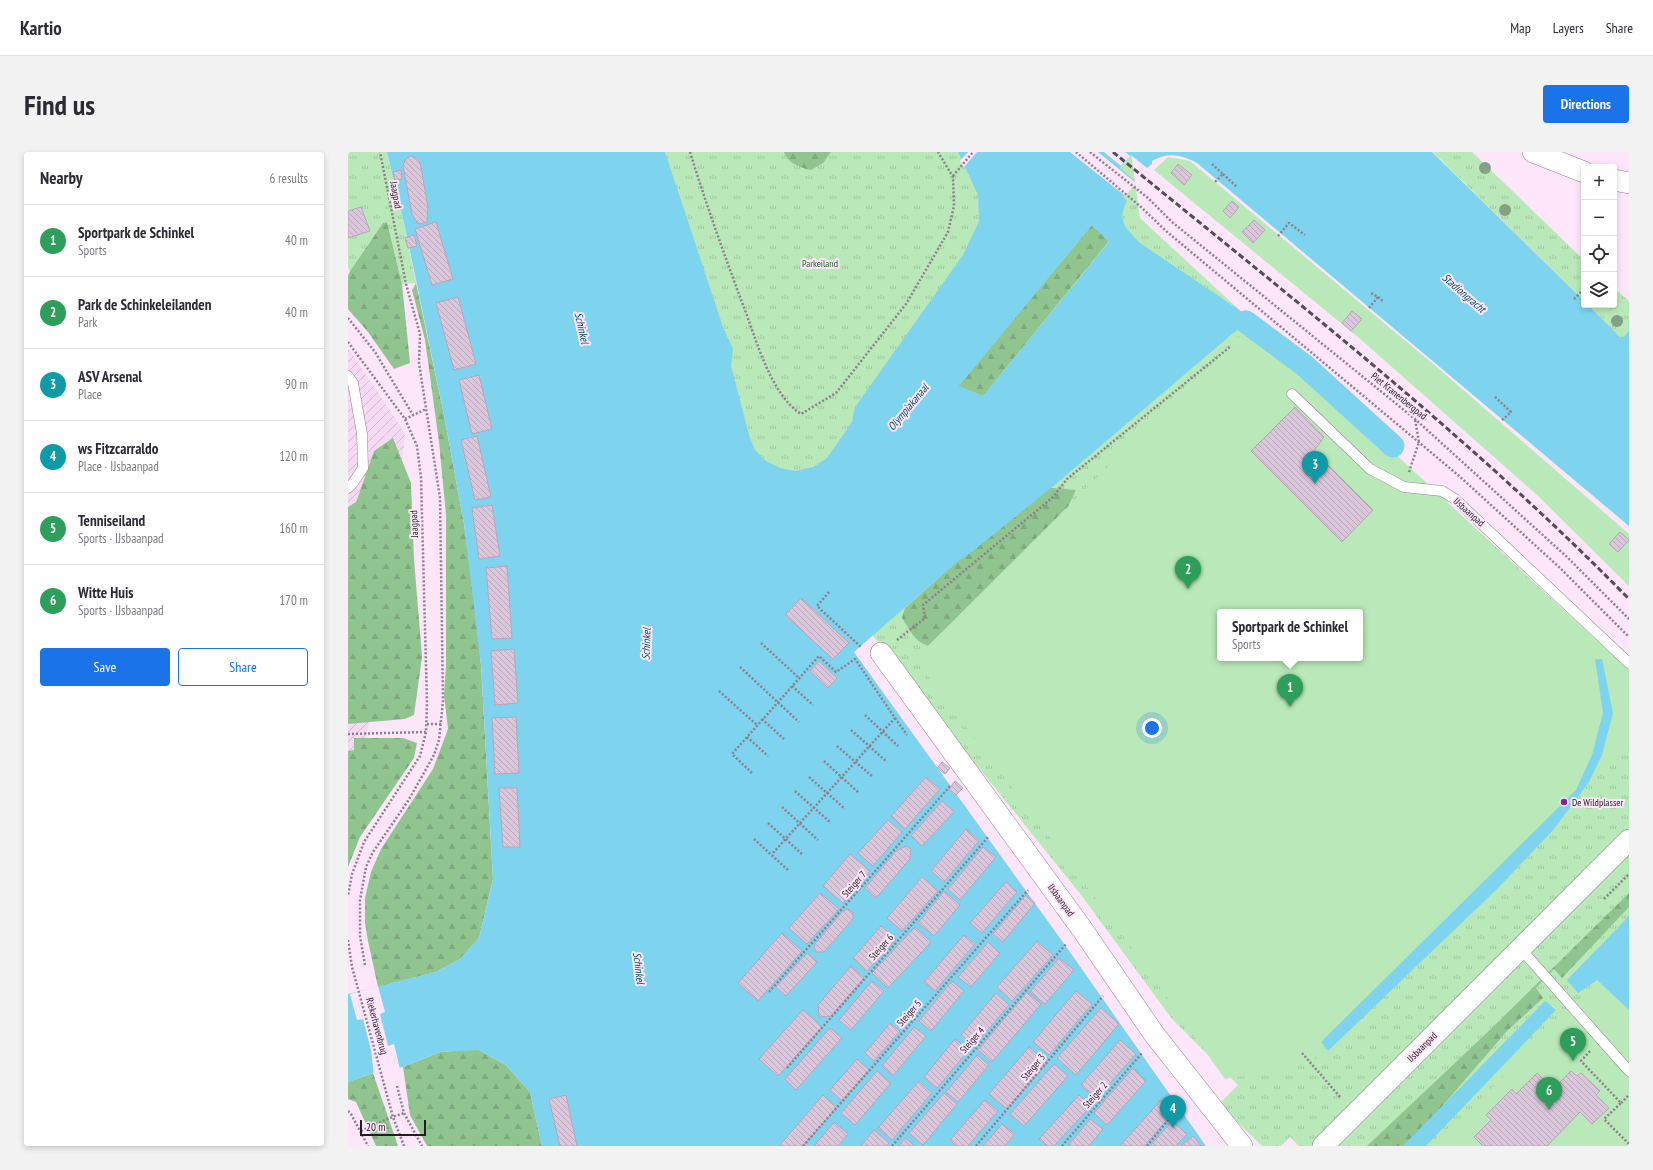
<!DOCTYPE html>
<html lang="en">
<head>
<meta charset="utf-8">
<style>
	body { margin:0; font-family:"PT Sans Narrow",sans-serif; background:#f2f2f3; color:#2b2b33 }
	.controls { position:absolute; right:12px; top:12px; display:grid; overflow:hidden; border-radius:4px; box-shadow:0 2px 6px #0003 }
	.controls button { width:36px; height:36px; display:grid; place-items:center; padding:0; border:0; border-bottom:1px solid #e1e1e2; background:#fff; color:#2b2b33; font:20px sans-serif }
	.scale { position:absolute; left:12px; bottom:10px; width:66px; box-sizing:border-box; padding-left:4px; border:2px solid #241c23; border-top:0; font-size:11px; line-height:14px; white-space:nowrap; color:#241c23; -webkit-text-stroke:3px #fde6fa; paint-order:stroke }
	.you { position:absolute; left:804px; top:576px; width:14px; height:14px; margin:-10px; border:3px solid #fff; border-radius:50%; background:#1a73e8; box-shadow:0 0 0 6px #1a73e833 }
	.badge { display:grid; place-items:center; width:26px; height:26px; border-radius:50%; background:#1a73e8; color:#fff; font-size:13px; font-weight:700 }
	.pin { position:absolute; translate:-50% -33px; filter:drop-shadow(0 1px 2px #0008) }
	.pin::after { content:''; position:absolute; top:21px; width:14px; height:12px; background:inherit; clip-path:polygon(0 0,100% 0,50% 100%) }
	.popup { position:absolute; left:869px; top:457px; width:146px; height:52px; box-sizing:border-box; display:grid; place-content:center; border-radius:4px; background:#fff; filter:drop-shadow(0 1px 3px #0005); font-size:13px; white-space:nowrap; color:#7c7c81 }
	.popup b { font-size:15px; color:#2b2b33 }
	.popup::after { content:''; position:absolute; left:50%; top:100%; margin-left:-8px; border:8px solid transparent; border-top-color:#fff }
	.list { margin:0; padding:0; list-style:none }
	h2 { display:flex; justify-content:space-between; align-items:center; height:52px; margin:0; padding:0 16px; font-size:17px }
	h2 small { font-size:13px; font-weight:400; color:#7c7c81 }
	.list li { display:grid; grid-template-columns:26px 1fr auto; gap:12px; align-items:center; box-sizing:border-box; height:72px; padding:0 16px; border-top:1px solid #e1e1e2 }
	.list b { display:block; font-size:15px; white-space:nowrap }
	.list p { margin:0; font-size:13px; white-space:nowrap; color:#7c7c81 }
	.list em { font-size:13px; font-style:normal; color:#7c7c81 }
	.actions { display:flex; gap:8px; padding:12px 16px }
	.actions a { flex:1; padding:9px 0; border:1px solid #1a73e8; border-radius:4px; text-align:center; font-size:14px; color:#1a73e8 }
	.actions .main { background:#1a73e8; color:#fff }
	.icon { flex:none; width:22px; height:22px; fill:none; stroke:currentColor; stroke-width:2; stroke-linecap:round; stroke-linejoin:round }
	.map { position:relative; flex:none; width:1281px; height:994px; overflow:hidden; border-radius:4px }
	header { display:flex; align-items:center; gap:24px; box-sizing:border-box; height:56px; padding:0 20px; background:#fff; border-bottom:1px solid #e1e1e2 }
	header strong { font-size:19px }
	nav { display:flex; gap:22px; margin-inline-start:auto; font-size:14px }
	.intro { display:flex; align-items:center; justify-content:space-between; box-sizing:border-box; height:96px; padding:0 24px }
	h1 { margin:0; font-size:28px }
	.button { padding:10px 18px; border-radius:4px; background:#1a73e8; color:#fff; font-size:14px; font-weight:700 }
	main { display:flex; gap:24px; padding:0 24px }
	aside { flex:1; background:#fff; border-radius:4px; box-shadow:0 2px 6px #0003 }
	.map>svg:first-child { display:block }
	.industrial { fill:url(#industrial-furrows) }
	.grass { fill:url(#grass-tufts); fill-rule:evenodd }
	.forest { fill:url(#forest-firs) }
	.garden { fill:#b9e9b8; fill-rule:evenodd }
	.water { fill:#7ed4ef; fill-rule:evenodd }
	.pier { fill:#fde6fa }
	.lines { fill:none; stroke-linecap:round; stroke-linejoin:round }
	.canal { stroke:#7ed4ef; stroke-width:23 }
	.building { fill:url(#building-back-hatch); stroke:#b9a5ba }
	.service-casing { stroke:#968294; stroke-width:11 }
	.minor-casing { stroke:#968294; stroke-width:22 }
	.path { stroke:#8e7f8c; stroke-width:2.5; stroke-dasharray:2 2; stroke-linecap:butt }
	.service { stroke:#fff; stroke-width:10 }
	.minor { stroke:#fff; stroke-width:21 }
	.rail { stroke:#574b55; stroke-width:3; stroke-dasharray:6 3; stroke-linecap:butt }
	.tree { fill:#84a085 }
	.poi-dot { fill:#88268f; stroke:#fde6fa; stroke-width:1.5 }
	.labels { text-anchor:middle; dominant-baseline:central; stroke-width:4; stroke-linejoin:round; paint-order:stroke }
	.street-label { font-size:10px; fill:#241c23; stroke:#fde6fa }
	.park-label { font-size:10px; fill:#216725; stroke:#fde6fa }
	.poi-label { font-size:10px; fill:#241c23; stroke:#fde6fa; text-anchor:start }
	.water-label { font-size:11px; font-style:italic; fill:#005063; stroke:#fde6fa }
</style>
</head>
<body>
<header>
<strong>Kartio</strong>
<nav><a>Map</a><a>Layers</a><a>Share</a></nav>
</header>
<div class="intro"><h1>Find us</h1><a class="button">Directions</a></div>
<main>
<aside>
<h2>Nearby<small>6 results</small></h2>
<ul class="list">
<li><span class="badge" style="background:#2e9e5b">1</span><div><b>Sportpark de Schinkel</b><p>Sports</p></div><em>40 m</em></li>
<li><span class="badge" style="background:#2e9e5b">2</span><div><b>Park de Schinkeleilanden</b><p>Park</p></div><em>40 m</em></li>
<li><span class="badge" style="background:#0f9aa8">3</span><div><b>ASV Arsenal</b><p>Place</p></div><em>90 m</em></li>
<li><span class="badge" style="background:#0f9aa8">4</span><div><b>ws Fitzcarraldo</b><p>Place · IJsbaanpad</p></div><em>120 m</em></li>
<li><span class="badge" style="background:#2e9e5b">5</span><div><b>Tenniseiland</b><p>Sports · IJsbaanpad</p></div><em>160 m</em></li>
<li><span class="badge" style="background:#2e9e5b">6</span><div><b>Witte Huis</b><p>Sports · IJsbaanpad</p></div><em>170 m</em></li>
</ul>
<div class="actions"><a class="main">Save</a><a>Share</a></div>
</aside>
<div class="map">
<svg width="1281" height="994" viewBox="0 0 1281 994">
	<defs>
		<pattern id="industrial-furrows" width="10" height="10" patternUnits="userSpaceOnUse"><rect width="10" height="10" fill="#f6d9f3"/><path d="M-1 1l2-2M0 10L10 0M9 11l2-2" fill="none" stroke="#d3bad0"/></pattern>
		<pattern id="grass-tufts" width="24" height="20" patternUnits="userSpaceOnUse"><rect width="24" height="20" fill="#b9e9b8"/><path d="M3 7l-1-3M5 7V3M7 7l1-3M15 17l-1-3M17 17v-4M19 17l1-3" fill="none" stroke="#9fc79e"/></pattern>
		<pattern id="forest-firs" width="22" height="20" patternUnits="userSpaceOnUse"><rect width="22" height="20" fill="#91c590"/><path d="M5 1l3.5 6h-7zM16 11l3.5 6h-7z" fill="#7da97c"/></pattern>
		<pattern id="building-back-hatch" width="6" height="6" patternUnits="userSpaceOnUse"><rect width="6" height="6" fill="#dbc7dc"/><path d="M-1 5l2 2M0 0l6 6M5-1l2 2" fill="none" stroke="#bcaabc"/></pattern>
	</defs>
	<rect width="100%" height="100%" fill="#fde6fa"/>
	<polygon class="industrial" points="0,196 57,281 34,495 0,689"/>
	<g class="grass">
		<polygon points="0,0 39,0 57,75 68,131 54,132 39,70 35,71 2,119 0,116"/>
		<path d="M305,0H783L792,66L1281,518V994H951L942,985L933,994H914L871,952L890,933L824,867L733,743L422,356ZM872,460H1012V506H872Z"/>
		<polygon points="1085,0 1124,0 1236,108 1236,149"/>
		<polygon points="1266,136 1281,149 1281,179 1275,185 1272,186 1240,153 1266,153"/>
	</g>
	<g class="forest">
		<path d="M436,0H483L475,11L463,18C453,16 440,12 436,0Z"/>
		<polygon points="39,70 54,132 62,211 46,217 20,180 0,157 0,124 2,119 35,71"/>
		<polygon points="744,73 761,89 635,244 610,234"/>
		<polygon points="68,131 96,263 116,372 127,453 133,513 145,727 131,786 112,807 88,820 30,835 20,789 17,771 17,746 23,720 33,697 85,617 100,577 96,543 98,513 98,363 91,290 77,188 64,138"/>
		<polygon points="45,286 63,331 66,407 74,505 66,563 57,567 0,572 0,355 8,350 10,345 26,299"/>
		<path d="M693,335L728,338L717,361L580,494C566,489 562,478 554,466L557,456Z"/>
		<polygon points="6,586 55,586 69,591 66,606 12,685 0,715 0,599 6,598"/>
		<polygon points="1281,741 1281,755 1214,826 1206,817 1188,836 1195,846 1159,879 1060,994 1019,994 1145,875"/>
		<polygon points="117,898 131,898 158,913 182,940 194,994 79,994 62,963 55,915 92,900"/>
		<polygon points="25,921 50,994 28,994 8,950 0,947 0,930"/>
	</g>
	<g class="garden">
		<polygon points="820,5 842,9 1090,216 1281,382 1281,434 1189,343 1011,186 806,18"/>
		<path d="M900,175L1015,272L1281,522V589L1197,670L962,911L877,927L758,760L567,507ZM872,460H1012V506H872Z"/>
		<polygon points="1253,825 1281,851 1281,994 1087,994"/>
	</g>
	<g class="water">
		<path d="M39,0H317L375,175L385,197L383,214L401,283L407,298L418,309L432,316L447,319L465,315L479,306L504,270L507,255L615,103L631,69L630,43L610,0H1084L1232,145L1236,149V153H1240L1272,185H1275L1281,179V374L849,11C833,2 819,0 804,9V12L799,16L783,3L772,16L787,29L783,35L774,44L779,49C768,69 778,76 792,91L903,166L708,332L625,399L609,410L506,500L717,793L858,994H194L182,940L158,913L131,898L92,900L55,915L25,921L0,930V842L88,820L112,807L131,786L145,727L133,513L116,372L96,263L57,75ZM744,73L761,90L635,244L611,234Z"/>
		<polygon points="1247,507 1254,507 1265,561 1254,603 1241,630 1206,677 1148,738 980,899 973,890 1228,638 1244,603 1255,561"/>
		<polygon points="1281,764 1281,858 1249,828 1230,841 1219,828"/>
		<polygon points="1197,849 1208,858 1078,994 1055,994"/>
	</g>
	<g class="pier">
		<polygon points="620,0 629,0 616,15 612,9"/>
		<polygon points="722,0 750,0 788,31 777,44 781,47"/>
		<polygon points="756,0 777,0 782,4 773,14"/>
		<polygon points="30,834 37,860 32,862 40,894 46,892 52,917 26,923 23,898 15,867 9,868 2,842"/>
	</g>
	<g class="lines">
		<polyline class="canal" points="898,170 956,213 1045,294"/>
	</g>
	<g class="building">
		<polygon points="63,4 68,6 72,10 80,55 79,70 70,72 64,62 55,14 57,8"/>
		<polygon points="830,12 844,23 836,33 823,21"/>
		<polygon points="53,18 54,27 47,28 45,20"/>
		<polygon points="884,49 891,55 882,66 875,59"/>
		<polygon points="13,55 22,79 0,86 0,59"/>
		<polygon points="906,68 917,78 905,91 894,80"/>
		<polygon points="88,70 105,127 84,133 67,77"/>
		<polygon points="66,83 69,94 60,96 57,86"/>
		<polygon points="110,145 128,212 106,218 88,151"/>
		<polygon points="1004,159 1014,167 1003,179 994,171"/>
		<polygon points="131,223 144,277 124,282 111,228"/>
		<polygon points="947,255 976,285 966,299 1025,358 994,390 903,299"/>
		<polygon points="129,284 143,345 127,348 113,288"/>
		<polygon points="144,353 152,404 131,407 124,356"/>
		<polygon points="1272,380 1281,388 1270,400 1261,392"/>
		<polygon points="159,414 164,486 144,487 138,416"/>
		<polygon points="453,446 501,491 485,507 437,463"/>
		<polygon points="166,497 170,551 147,553 143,499"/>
		<polygon points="471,509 489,526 480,536 462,519"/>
		<polygon points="168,565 171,621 147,622 144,566"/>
		<polygon points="594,610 602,616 597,622 589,616"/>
		<polygon points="578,625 592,637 557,677 543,664"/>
		<polygon points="607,629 615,636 608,643 601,637"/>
		<polygon points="151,636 169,636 172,695 155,695"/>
		<polygon points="594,649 606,660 574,694 563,684"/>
		<polygon points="540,668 554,680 525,714 510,701"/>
		<polygon points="618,677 631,689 596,730 583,719"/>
		<polygon points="558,694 563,697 562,707 528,746 517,736 548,699"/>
		<polygon points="635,695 648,705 612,748 600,737"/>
		<polygon points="502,702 522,719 495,751 475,734"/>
		<polygon points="574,725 590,739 554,779 539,766"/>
		<polygon points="658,730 669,740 634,781 622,771"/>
		<polygon points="596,739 612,753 586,784 570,771"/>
		<polygon points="472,741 491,757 459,792 441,776"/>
		<polygon points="678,743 687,751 655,790 645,782"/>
		<polygon points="500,757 505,761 505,767 476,800 468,800 466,796 467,792 495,759"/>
		<polygon points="533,774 548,787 519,819 505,806"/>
		<polygon points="567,775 583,790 540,836 524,821"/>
		<polygon points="434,781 454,799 410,849 390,831"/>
		<polygon points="616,783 627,792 587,839 576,830"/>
		<polygon points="689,789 705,803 664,849 649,835"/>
		<polygon points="640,790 652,801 623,835 610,825"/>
		<polygon points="459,801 469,810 438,844 428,835"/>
		<polygon points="711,806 726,818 697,852 682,840"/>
		<polygon points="503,814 516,826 483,864 471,865 470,853"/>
		<polygon points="524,829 536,839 503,878 491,868"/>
		<polygon points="604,829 616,839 583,879 571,869"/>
		<polygon points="728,839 744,852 701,903 685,890"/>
		<polygon points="679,840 693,852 644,910 630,898"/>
		<polygon points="648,841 661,853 626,894 613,883"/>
		<polygon points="753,856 771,872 728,923 709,906"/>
		<polygon points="455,858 474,875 430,924 411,907"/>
		<polygon points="542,871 552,879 526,909 517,901"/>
		<polygon points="566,875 578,884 545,924 534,914"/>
		<polygon points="482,876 494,886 448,938 437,927"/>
		<polygon points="607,887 621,898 589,936 576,925"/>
		<polygon points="772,888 788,902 748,947 733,933"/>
		<polygon points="681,895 699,910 659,957 641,942"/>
		<polygon points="629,903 641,913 610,950 598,940"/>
		<polygon points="509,907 521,918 494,949 482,938"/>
		<polygon points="706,912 720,924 676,974 662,962"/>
		<polygon points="785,916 798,929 759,973 746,961"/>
		<polygon points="529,919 543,931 507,973 493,961"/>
		<polygon points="1223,919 1229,924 1233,921 1252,939 1248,943 1261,956 1244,972 1232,960 1199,994 1135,994 1126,985 1143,968 1138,963 1164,937 1168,942 1189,921 1205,937"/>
		<polygon points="571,929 584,941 544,988 530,976"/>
		<polygon points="596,941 609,952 575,993 561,981"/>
		<polygon points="218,943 229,994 212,994 201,947"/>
		<polygon points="475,943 489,955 455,994 431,994"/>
		<polygon points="731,943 743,954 706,994 699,994 691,987"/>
		<polygon points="637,948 650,959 620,994 608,994 602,988"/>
		<polygon points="813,948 826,960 796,994 772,994"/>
		<polygon points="742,967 755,977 741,994 720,994"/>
		<polygon points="824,969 839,982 828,994 802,994"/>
		<polygon points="486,970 500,982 490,994 466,994"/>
		<polygon points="654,972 667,982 657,994 635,994"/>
		<polygon points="526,978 541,991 538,994 513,994"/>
		<polygon points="845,984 853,994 833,994"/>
		<polygon points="557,986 567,994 551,994"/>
	</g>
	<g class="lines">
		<g class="service-casing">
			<g id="service">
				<polyline points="0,224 5,231 14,282 15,316 5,331 0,336"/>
				<polyline points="944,242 1022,317 1056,335 1094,339 1107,347 1281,511"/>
				<polyline points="1172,796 1281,919"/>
			</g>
		</g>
		<g class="minor-casing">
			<g id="minor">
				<polyline points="1185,0 1236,20"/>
				<polyline points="1266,28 1281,31"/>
				<polyline points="533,501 734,777 806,882 894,994"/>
				<polyline points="975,994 1281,688"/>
			</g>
		</g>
		<g class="path">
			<path d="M342,0C358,52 376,102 395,153C408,186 422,242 453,262L488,241L558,152L600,80L606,54L605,25L590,0"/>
			<polyline points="728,0 793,55 818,79 1110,323 1211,415 1281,485"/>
			<polyline points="742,0 800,46 824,70 1067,267 1219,405 1281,467"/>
			<polyline points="864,12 875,22 866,31"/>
			<polyline points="875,22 889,35"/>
			<polyline points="605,24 625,0"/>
			<polyline points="930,84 941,71 957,83"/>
			<polyline points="1030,145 1036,150"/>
			<polyline points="1226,147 1233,140"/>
			<polyline points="1021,156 1030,145 1023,141"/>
			<polyline points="0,166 27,200 65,263"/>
			<polyline points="0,190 57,267 69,294 73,326 79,551 78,580 72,604 16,690 4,722 0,744"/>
			<polyline points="1147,245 1163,260 1153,269"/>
			<polyline points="57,267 78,257"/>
			<polyline points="1061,320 1071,290 1067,267"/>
			<polyline points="481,440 469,454 513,495"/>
			<polyline points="549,488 577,466 575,453 704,346 719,327 883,194"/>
			<polyline points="413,491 451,526"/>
			<polyline points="392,515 451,570"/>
			<polyline points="444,534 465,553"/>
			<polyline points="371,539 409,573"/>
			<polyline points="517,563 550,594"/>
			<polyline points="547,566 559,583"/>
			<polyline points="414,567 436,587"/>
			<polyline points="79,572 93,572"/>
			<polyline points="503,578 539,610"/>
			<polyline points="0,582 78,580"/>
			<polyline points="399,585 420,604"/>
			<polyline points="489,594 525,625"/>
			<polyline points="476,609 511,641"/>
			<polyline points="404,621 384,602 471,504 488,520 507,507 547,566 424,702"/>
			<polyline points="461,625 497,657"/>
			<polyline points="447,639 483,671"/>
			<polyline points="434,655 470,688"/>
			<polyline points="420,671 455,703"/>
			<polyline points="406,687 441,719"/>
			<polyline points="1256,747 1281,722"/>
			<polyline points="0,788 4,815 45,965 56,994"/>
			<polyline points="17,813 12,784 12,748 18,715 25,700 60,649 86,603 91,588 95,549 92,346 71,211 72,182 58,132 32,0"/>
			<polyline points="421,840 603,633"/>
			<polyline points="1242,899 1233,909 1273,951 1256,967 1281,992"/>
			<polyline points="954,901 993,946"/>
			<polyline points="439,916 641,684"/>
			<polyline points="49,934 56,961 74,994"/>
			<polyline points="1273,951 1281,943"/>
			<polyline points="0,959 3,962 20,994"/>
			<polyline points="13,979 39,967 56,961"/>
			<polyline points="455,994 680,738"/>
			<polyline points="544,994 718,792"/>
			<polyline points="628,994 755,844"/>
			<polyline points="714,994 794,901"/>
			<polyline points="799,994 834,951"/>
		</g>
		<use href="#service" class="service"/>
		<use href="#minor" class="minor"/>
		<path class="rail" d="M765,0C941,144 1121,284 1281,447"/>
	</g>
	<g class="tree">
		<circle cx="1137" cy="16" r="6"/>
		<circle cx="1157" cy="58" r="6"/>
		<circle cx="1269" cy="169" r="6"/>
	</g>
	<circle class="poi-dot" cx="1216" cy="650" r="4"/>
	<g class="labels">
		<g class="street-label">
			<text transform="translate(48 43) rotate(80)">Jaagpad</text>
			<text transform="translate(1051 244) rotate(39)">Piet Kranenbergpad</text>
			<text transform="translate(1121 360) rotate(42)">IJsbaanpad</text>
			<text transform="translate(66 372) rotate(-92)">Jaagpad</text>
			<text transform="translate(506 732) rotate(-49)">Steiger 7</text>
			<text transform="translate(713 748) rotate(54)">IJsbaanpad</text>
			<text transform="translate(533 795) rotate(-49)">Steiger 6</text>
			<text transform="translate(561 861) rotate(-49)">Steiger 5</text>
			<text transform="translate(29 874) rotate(75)">Riekerhavenbrug</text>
			<text transform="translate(624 888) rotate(-49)">Steiger 4</text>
			<text transform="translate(1074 895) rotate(-45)">IJsbaanpad</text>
			<text transform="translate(685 915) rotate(-50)">Steiger 3</text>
			<text transform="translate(747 943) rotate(-49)">Steiger 2</text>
		</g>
		<g class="park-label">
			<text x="472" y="111">Parkeiland</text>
		</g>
		<g class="poi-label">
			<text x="1224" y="650">De Wildplasser</text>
		</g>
		<g class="water-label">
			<text transform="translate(1116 141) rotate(41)">Stadiongracht</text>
			<text transform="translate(234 176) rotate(77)">Schinkel</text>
			<text transform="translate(560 255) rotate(-50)">Olympiakanaal</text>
			<text transform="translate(298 492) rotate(-88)">Schinkel</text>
			<text transform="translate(291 816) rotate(83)">Schinkel</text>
		</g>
	</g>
</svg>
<div class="controls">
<button>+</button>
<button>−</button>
<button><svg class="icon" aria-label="locate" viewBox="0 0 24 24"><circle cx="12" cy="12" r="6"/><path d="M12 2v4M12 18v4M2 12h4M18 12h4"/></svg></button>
<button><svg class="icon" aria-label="layers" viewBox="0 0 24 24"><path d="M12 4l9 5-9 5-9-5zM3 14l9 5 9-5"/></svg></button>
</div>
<div class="scale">20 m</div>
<div class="you"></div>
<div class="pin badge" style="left:942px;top:555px;background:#2e9e5b">1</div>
<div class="popup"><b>Sportpark de Schinkel</b>Sports</div>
<div class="pin badge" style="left:840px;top:437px;background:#2e9e5b">2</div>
<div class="pin badge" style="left:967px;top:332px;background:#0f9aa8">3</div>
<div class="pin badge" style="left:825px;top:976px;background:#0f9aa8">4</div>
<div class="pin badge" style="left:1225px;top:909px;background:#2e9e5b">5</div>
<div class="pin badge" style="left:1201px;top:958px;background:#2e9e5b">6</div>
</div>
</main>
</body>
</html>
